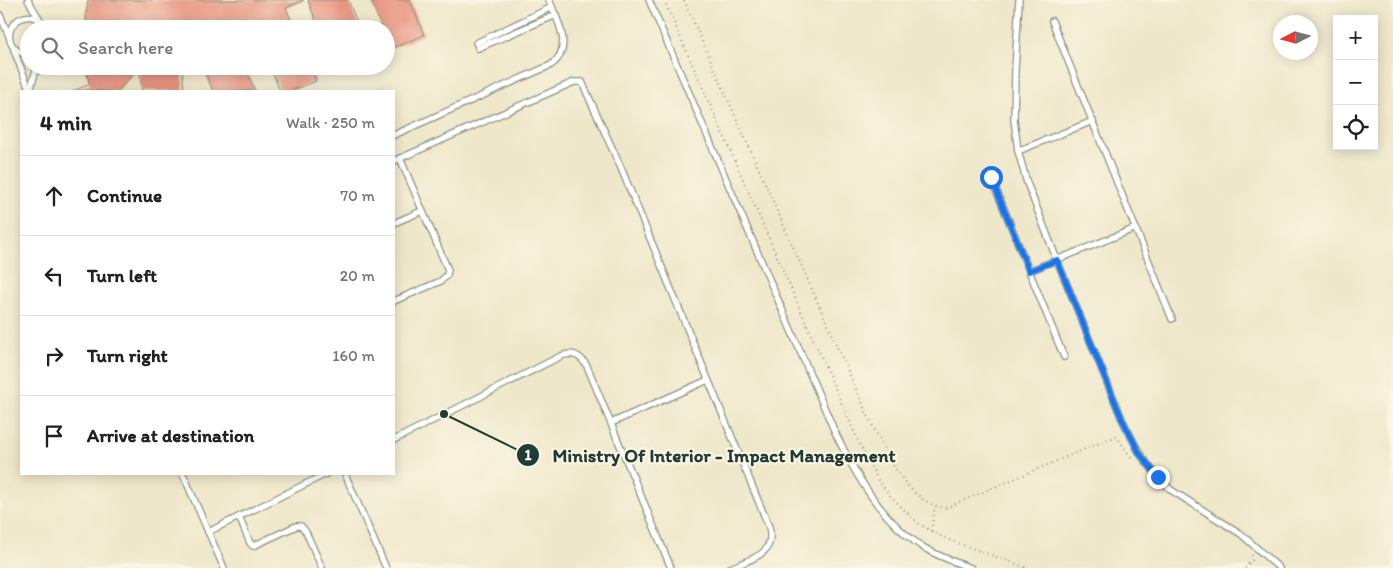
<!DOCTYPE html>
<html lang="en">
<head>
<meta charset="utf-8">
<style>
	body { margin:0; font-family:Itim,sans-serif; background:#f2f2f2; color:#202124 }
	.controls { position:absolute; right:15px; top:15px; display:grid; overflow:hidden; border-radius:0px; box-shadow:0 2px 12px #0003 }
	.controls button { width:45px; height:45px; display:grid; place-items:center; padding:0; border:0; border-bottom:1px solid #e0e0e0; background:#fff; color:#202124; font:25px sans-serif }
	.compass { position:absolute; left:1273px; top:15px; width:45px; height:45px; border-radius:50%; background:#fff; box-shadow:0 2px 12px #0003; rotate:264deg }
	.stop { position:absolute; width:15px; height:15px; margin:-11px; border:4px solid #1a73e8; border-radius:50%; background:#fff }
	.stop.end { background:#1a73e8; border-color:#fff; box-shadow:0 1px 5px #0008 }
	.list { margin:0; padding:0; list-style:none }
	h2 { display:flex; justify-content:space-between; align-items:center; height:65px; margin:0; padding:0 20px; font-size:21px }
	h2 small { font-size:16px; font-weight:400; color:#757577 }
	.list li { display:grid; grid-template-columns:32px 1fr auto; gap:15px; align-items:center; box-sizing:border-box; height:80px; padding:0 20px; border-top:1px solid #e0e0e0 }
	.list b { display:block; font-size:19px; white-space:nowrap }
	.list em { font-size:16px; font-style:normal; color:#757577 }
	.icon { flex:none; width:28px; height:28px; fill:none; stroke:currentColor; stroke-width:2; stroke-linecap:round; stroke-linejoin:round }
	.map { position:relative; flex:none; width:1393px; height:568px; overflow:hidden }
	.search { position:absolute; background:#fff; box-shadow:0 2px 12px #0003; left:20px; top:20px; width:375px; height:55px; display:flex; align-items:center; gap:12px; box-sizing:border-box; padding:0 18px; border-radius:28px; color:#757577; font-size:19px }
	.panel { position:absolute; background:#fff; box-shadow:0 2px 12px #0003; left:20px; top:90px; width:375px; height:385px; border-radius:0px }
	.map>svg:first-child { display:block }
	.building { fill:#e7937e }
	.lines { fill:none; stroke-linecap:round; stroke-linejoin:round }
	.service-casing { stroke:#86927e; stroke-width:8 }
	.path { stroke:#86927e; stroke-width:2; stroke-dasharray:1 4; stroke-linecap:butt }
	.service { stroke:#fff; stroke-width:5.5 }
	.route { stroke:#1a73e8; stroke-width:6 }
	.leader { fill:none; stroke:#1f3d34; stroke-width:2 }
	.callout-dot { fill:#1f3d34; stroke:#fcf5e5; stroke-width:2 }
	.mark-label { font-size:15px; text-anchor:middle; font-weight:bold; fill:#fff }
	.callout-label { font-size:19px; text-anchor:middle; font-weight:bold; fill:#1f3d34; stroke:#fcf5e5; stroke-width:4.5; stroke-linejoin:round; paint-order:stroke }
</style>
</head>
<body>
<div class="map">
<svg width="1393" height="568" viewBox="0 0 1393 568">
	<rect width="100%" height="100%" fill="#fcf5e5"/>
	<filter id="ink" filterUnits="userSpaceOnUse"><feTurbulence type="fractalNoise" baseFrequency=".02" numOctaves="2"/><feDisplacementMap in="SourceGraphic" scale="10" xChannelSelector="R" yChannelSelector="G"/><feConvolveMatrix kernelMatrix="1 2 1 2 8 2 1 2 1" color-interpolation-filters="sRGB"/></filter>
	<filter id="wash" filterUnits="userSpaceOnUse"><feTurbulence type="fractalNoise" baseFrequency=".0096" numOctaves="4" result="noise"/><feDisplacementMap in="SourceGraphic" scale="20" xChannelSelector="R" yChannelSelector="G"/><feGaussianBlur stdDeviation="1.12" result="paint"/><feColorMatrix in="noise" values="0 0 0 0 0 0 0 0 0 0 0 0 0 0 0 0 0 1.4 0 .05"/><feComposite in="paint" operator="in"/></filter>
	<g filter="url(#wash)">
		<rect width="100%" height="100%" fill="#eee7c9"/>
		<g id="blocks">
			<g class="building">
				<polygon points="88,0 304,0 286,8 295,29 255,29 253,24 243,29 87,29 86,16"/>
				<polygon points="308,0 348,0 360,29 319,29"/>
				<polygon points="371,0 410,0 424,35 391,49 386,38 386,29 382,29"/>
				<polygon points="84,66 182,66 184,91 142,91 139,67 118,91 73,91 90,84"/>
				<polygon points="202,66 245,66 255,91 213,91"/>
				<polygon points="270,66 310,66 316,81 291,91 280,91"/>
			</g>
		</g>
	</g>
	<g filter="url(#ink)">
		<use href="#blocks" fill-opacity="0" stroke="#86927e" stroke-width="1"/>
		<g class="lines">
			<g class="service-casing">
				<g id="service">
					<polyline points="28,0 40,20"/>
					<path d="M649,0L834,430C855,474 880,519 921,546C937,556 954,562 971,568"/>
					<polyline points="1019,0 1015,70 1014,120 1018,151 1027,183 1057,260 1122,419 1140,454 1158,477 1171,490 1241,534 1279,568"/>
					<polyline points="0,15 9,36"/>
					<polyline points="1052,21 1172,319"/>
					<polyline points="476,43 552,7"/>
					<polyline points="478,48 556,15"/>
					<polyline points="14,50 30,91"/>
					<path d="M29,54C22,54 16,51 12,45C0,24 33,2 46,29"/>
					<polyline points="30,91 37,66"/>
					<path d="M394,135L551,65C574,49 558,21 549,0"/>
					<polyline points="1018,151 1093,121"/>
					<path d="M394,161L574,82H582L621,168L769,527C776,555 751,559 730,568"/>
					<polyline points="991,177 1064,357"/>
					<polyline points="394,223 422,211"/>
					<polyline points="1029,271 1136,228"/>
					<polyline points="394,301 441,281 447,275 448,270 400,158"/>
					<polyline points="611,423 708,380"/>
					<path d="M394,440L561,356C573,352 580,355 587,366L671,568"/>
					<polyline points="183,474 224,568"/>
					<polyline points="345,474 386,568"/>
					<polyline points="239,517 250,543 253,546 296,526 301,526 306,532 322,568"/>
					<polyline points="208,532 326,474"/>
				</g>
			</g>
			<g class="path">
				<polyline points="664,0 860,445 878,480 891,497 918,523 931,531 949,540 1027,568"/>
				<path d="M684,0L867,414C884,447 904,502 945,508L1116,436L1132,458"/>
				<polyline points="931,531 935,507"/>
				<polyline points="1245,568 1252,560 1252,555"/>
			</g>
			<use href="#service" class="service"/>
		</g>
	</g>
	<g class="lines" filter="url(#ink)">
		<polyline class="route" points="991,177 1029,271 1057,260 1122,419 1140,454 1158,477"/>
	</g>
	<path class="leader" d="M444 414L528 455"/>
	<g class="callout-dot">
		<circle cx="444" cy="414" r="5"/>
		<circle cx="528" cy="455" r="12"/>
	</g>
	<g class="mark-label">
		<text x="528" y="460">1</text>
	</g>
	<g class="callout-label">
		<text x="724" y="462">Ministry Of Interior - Impact Management</text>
	</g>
</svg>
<div class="controls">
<button>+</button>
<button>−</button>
<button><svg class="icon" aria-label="locate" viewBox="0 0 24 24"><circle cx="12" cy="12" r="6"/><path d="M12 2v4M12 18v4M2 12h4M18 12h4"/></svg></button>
</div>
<svg class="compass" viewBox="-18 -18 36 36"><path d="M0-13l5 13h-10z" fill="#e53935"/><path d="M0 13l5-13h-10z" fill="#757577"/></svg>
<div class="stop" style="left:991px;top:177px"></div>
<div class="stop end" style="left:1158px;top:477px"></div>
<div class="search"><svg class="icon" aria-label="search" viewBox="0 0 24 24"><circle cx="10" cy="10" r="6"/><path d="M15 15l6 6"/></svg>Search here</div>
<section class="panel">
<h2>4 min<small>Walk · 250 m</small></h2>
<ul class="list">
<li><svg class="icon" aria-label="ahead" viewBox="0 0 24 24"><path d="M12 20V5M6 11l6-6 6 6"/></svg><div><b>Continue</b></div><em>70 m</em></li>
<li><svg class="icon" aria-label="left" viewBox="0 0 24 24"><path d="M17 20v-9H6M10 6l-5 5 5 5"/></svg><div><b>Turn left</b></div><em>20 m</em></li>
<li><svg class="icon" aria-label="right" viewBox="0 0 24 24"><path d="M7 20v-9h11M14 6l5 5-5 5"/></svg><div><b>Turn right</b></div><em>160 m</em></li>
<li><svg class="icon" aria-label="arrive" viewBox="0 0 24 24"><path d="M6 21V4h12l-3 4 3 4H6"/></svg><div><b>Arrive at destination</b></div></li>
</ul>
</section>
</div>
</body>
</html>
